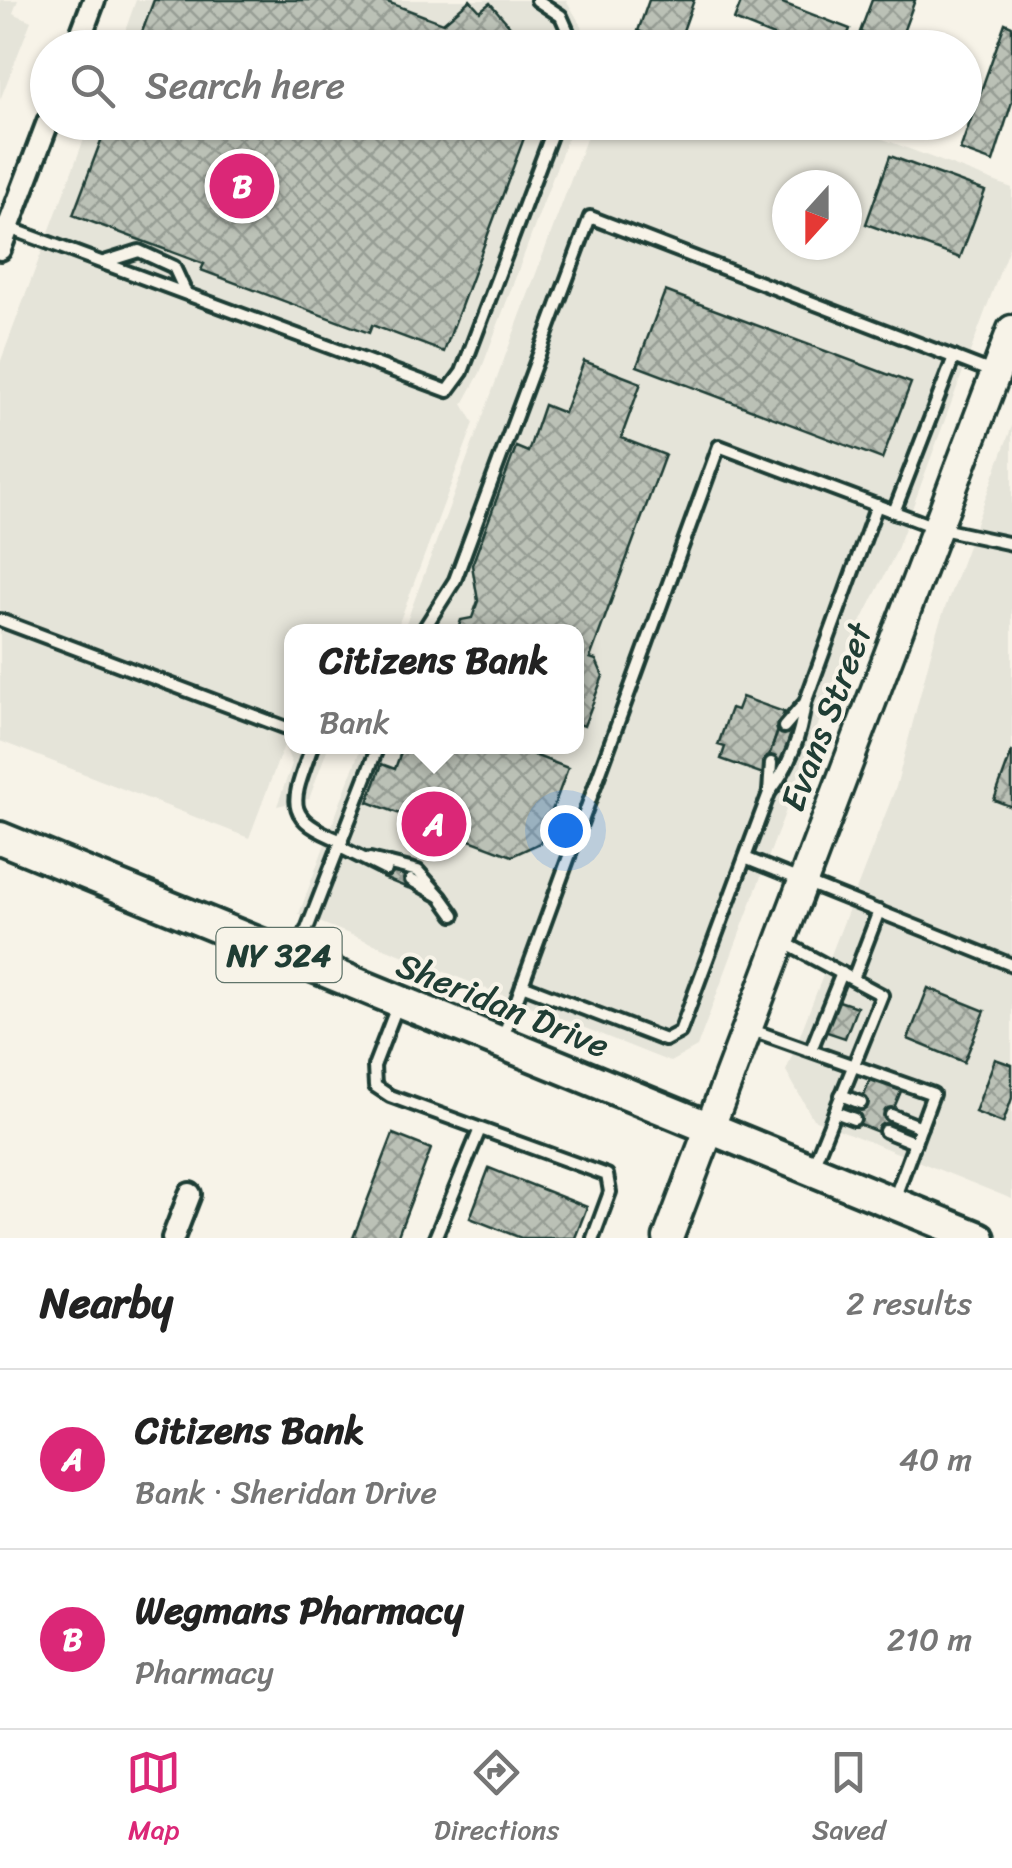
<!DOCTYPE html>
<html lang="en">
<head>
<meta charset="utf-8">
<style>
	body { margin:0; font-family:Sriracha,sans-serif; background:#f6f6f6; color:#222 }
	.compass { position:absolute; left:772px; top:170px; width:90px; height:90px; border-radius:50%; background:#fff; box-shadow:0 2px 8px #0004; rotate:201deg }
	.you { position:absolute; left:565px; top:830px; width:35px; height:35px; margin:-25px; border:8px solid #fff; border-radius:50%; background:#1a73e8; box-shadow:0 0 0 15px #1a73e833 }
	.badge { display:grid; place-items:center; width:65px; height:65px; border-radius:50%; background:#db2777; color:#fff; font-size:32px; font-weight:700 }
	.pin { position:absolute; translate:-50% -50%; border:5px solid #fff; box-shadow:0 2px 10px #0006 }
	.popup { position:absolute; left:284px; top:624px; width:300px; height:130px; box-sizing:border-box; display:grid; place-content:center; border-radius:20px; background:#fff; filter:drop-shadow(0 2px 8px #0005); font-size:32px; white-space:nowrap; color:#767676 }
	.popup b { font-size:38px; color:#222 }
	.popup::after { content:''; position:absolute; left:50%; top:100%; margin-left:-20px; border:20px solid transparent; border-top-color:#fff }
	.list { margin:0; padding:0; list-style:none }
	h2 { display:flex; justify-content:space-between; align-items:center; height:130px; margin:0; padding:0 40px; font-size:42px }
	h2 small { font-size:32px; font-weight:400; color:#767676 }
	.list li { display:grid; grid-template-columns:65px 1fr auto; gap:30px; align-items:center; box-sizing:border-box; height:180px; padding:0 40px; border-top:2px solid #e0e0e0 }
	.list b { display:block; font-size:38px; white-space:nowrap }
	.list p { margin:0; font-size:32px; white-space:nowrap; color:#767676 }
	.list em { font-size:32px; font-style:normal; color:#767676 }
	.icon { flex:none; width:55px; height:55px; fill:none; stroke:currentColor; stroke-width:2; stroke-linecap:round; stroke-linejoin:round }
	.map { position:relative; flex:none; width:1012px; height:1238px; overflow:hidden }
	.search { position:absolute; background:#fff; box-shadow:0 2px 8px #0004; left:30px; right:30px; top:30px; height:110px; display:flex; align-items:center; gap:25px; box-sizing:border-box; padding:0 35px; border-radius:55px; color:#767676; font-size:38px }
	.sheet { height:490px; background:#fff }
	nav { display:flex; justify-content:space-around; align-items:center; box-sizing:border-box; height:140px; border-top:2px solid #e0e0e0; background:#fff; font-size:28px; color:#767676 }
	nav a { display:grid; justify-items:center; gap:5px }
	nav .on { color:#db2777 }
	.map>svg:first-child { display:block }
	.built { fill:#e5e4d9; fill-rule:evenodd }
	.building { fill:url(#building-cross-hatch); stroke:#1f3d34; stroke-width:2.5 }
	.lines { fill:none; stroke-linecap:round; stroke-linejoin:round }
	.lane-casing { stroke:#1f3d34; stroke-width:18 }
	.street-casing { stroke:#1f3d34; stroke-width:28 }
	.secondary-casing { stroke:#1f3d34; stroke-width:35 }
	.primary-casing { stroke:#1f3d34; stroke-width:38 }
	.lane { stroke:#f7f3e8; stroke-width:10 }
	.street { stroke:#f7f3e8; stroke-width:20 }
	.secondary { stroke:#f7f3e8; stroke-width:28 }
	.primary { stroke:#f7f3e8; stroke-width:30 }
	.labels { text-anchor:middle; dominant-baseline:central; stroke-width:8; stroke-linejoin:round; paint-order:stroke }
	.shield { fill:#f7f3e8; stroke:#60746a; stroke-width:2.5 }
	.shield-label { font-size:32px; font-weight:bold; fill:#1f3d34 }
	.street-label { font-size:35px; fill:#1f3d34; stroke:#f7f3e8 }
</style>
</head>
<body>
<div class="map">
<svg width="1012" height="1238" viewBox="0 0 1012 1238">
	<defs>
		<pattern id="building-cross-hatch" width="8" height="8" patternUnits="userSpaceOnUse" patternTransform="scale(2.5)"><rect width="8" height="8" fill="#bbc1b6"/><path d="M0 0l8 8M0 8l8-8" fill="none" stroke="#979e95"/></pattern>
	</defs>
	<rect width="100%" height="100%" fill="#f7f3e8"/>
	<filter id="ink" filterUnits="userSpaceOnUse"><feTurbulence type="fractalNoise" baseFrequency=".01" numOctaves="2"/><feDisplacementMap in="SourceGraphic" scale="20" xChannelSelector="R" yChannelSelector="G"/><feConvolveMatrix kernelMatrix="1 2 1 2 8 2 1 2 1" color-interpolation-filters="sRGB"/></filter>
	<g filter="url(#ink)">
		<g class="built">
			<polygon points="0,0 18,0 13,13 31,21 0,100"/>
			<polygon points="136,0 566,0 594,47 119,48"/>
			<polygon points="90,123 573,123 480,373 463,404 474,423 396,631 292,632 292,746 328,747 309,799 277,806 292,764 284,745 249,838 0,741 0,363"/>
			<path d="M592,123H841L1012,188V239L896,552L842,661L697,1047L670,1062L299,914L361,747L576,746V632L403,631ZM787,185H847V245H787Z"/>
			<polygon points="1012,426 1012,1199 813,1119 786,1071 896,787 937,630"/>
		</g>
		<g class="building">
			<polygon points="154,0 382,0 443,23 470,0 480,11 490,3 515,32 546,44 544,48 136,48"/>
			<polygon points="649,0 694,0 678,45 638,31"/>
			<polygon points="742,0 775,0 850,29 843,48 803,48 734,20"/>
			<polygon points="872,0 915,0 898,46 860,32"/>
			<polygon points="1005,23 1012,26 1012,102 993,162 960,150"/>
			<polygon points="108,122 530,122 444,352 372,325 369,333 201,270 204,264 73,215"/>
			<polygon points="890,156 985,191 960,258 866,224"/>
			<polygon points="665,291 911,383 882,459 637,366"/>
			<polygon points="584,361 641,383 621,438 665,455 590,658 596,660 603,676 584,726 576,723 576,632 457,632 461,620 472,618 478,601 472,565 516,447 528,452 544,405 564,413"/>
			<polygon points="742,697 784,712 763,774 721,759 725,747 718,745 731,708 737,710"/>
			<polygon points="780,726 793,731 780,766 767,761"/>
			<polygon points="403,746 511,746 568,768 540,843 512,856 368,802 382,764 395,769"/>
			<polygon points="1012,751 1012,807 994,800"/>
			<polygon points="389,862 414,871 408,888 383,878"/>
			<polygon points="928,988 985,1011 964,1062 908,1039"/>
			<polygon points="836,1000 857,1007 845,1038 824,1031"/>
			<polygon points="995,1059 1012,1065 1012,1098 1003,1123 975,1112"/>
			<polygon points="871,1077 902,1089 883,1134 853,1122"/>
			<polygon points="393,1134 431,1149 397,1238 353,1238"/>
			<polygon points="489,1168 587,1207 575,1238 521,1238 470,1218"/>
		</g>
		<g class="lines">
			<g class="lane-casing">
				<g id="lane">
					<polyline points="537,0 561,16 575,48"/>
					<polyline points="9,228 448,391 462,372 556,122"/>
					<polyline points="104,262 139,251 174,267 186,293"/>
					<polyline points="894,512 954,357"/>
					<polyline points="0,620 292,730"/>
					<polyline points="422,632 455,580 590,217 992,372"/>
					<polyline points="784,727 803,705"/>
					<path d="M312,746C293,801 280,817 342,841"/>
					<polyline points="769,792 771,763"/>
					<polyline points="340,847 386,870"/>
					<polyline points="745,858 1012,965"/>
					<polyline points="370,859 418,871 441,897"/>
					<polyline points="411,880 441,897 454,915"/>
					<polyline points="783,942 882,995 813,1166"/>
					<polyline points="297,955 378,746"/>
					<polyline points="853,979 879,911"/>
					<path d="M522,985L665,1040L680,1032L769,793C790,765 800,738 805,703L877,505"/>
					<polyline points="398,1004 374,1066 375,1086 390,1096 607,1175 610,1192 593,1238"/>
					<polyline points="752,1030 933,1094 893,1202"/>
					<polyline points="502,1040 719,446 937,528 1012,544"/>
					<polyline points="811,1050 842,973"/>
					<polyline points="841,1095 861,1103"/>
					<polyline points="835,1112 854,1119"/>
					<polyline points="891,1115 921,1127"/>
					<polyline points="885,1131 915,1143"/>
					<polyline points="435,1238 480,1129"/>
				</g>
			</g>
			<g class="street-casing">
				<g id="street">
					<polyline points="76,48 94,0"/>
					<polyline points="0,249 48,122"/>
					<polyline points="173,1238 190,1194"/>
				</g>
			</g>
			<g class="secondary-casing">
				<polyline id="secondary" points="668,1238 1012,330"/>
			</g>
			<g class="primary-casing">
				<polyline id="primary" points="0,838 979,1238"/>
			</g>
			<use href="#lane" class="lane"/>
			<use href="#street" class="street"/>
			<use href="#secondary" class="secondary"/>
			<use href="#primary" class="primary"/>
		</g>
	</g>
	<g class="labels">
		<rect class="shield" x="216.5" y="928" width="125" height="54" rx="8"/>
		<g class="shield-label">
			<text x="279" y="955">NY 324</text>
		</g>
		<g class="street-label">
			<text transform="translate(826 717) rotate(-69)">Evans Street</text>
			<text transform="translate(503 1005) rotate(22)">Sheridan Drive</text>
		</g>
	</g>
</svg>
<svg class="compass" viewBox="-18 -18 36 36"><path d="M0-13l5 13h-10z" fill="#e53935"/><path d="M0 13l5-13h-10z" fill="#767676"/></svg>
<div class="you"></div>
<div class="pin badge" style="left:434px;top:824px">A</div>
<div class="popup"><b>Citizens Bank</b>Bank</div>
<div class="pin badge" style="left:242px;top:186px">B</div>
<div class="search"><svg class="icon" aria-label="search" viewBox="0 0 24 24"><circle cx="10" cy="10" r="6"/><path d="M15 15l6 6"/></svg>Search here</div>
</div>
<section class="sheet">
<h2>Nearby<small>2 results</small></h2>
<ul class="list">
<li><span class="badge">A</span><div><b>Citizens Bank</b><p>Bank · Sheridan Drive</p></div><em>40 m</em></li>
<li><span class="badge">B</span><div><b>Wegmans Pharmacy</b><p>Pharmacy</p></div><em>210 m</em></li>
</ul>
</section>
<nav>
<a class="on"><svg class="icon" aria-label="map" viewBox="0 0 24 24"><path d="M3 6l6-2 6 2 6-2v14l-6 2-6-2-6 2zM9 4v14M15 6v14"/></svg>Map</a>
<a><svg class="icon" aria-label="directions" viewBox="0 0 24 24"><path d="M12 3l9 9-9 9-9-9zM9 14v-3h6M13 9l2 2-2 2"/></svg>Directions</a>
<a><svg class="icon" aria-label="saved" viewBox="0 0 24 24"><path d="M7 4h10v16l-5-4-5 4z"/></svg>Saved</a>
</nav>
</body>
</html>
